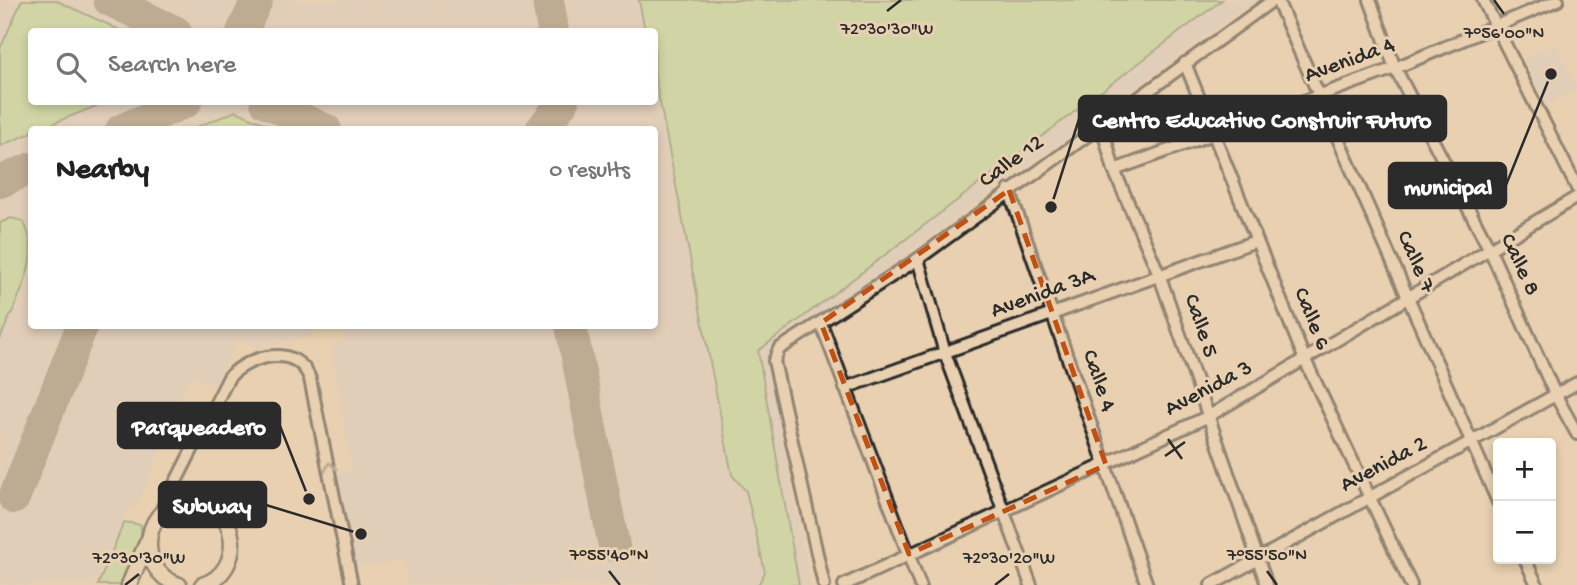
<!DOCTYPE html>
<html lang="en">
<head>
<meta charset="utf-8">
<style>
	body { margin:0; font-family:"Gochi Hand",sans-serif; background:#f2f2f2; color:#222 }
	.controls { position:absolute; right:21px; bottom:21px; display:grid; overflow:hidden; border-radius:7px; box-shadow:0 4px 10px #0003 }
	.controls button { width:63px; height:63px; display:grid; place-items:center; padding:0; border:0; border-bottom:2px solid #e0e0e0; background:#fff; color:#222; font:35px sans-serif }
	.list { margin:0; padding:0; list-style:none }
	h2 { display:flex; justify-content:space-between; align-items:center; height:91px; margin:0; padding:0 28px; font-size:30px }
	h2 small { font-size:23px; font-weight:400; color:#767676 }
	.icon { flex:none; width:38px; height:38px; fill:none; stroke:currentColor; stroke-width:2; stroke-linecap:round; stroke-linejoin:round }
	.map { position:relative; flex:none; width:1577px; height:585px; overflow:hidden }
	.search { position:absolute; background:#fff; box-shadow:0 4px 10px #0003; left:28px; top:28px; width:630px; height:77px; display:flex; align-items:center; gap:18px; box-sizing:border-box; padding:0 24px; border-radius:7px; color:#767676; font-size:26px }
	.panel { position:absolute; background:#fff; box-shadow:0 4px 10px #0003; left:28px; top:126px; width:630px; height:203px; border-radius:7px }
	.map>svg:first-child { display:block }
	.built { fill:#daccc4; fill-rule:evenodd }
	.green { fill:#b6dc98; stroke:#708462; stroke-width:2 }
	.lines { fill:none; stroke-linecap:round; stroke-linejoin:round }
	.taxiway { stroke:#8a7e6e; stroke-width:32 }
	.minor-casing { stroke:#2b2b2b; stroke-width:16 }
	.major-casing { stroke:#2b2b2b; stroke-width:19 }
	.minor { stroke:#e8d0b0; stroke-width:10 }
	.major { stroke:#e8d0b0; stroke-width:14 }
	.oneway { stroke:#8a7e6e }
	.marked { fill:none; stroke:#c25012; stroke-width:5; stroke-dasharray:14 9; stroke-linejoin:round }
	.ticks { fill:none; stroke:#2b2b2b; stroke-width:2.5 }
	.labels { text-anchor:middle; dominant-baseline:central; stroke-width:6; stroke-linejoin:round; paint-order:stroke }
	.street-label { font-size:23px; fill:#2b2b2b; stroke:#e8d0b0 }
	.ticks-label { font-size:18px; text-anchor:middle; fill:#2b2b2b; stroke:#e8d0b0; stroke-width:6; stroke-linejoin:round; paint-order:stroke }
	.leader { fill:none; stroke:#2b2b2b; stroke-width:2.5 }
	.callout-dot { fill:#2b2b2b; stroke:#e8d0b0; stroke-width:2.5 }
	.callout { fill:#2b2b2b; stroke:#2b2b2b; stroke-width:2.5 }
	.callout-label { font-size:24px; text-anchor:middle; font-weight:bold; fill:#fff }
</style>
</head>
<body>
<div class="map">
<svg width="1577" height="585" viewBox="0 0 1577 585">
	<rect width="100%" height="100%" fill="#e8d0b0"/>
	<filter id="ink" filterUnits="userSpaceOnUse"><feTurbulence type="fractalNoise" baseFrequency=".0143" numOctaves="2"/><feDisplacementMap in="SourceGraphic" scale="14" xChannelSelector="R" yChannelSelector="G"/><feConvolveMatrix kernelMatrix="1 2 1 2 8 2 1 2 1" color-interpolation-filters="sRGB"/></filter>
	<g filter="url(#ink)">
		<g class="built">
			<path d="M0,0H1254L768,356L810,585H408L403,560L353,568L337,473L352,471L331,344L346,341L344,328L325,326H654V130H32V326H315L311,337L258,347L236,339L215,386L190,376L136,508L129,505L94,585H0ZM32,32H654V102H32Z"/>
			<polygon points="1555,44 1577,89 1546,105 1524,60"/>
		</g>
		<g class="green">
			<polygon points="22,0 55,0 122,31 32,32 32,102 106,102 39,129 32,130 31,133 0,146 0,49"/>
			<polygon points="639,0 1222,0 758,351 799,585 758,585 765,572 746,491 732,475 655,77 654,32 645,31"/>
			<polygon points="236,111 277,129 192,129"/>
			<path d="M11,218L23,221C45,258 14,304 0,339V223Z"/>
			<polygon points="124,522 141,525 141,552 129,585 98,585"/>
		</g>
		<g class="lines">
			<g class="taxiway">
				<polyline points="109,0 176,32"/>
				<polyline points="548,0 553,32"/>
				<polyline points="242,32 257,0"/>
				<polyline points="266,102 326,130"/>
				<polyline points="121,130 186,102"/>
				<polyline points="541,130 563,102"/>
				<polyline points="0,182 32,168"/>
				<polyline points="571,326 614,546"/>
				<polyline points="14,498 82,326"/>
			</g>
			<g class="minor-casing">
				<g id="minor">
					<polyline points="1277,0 1498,502"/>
					<polyline points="1370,0 1395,68 1489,248 1555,394 1577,434"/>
					<polyline points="1483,0 1577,188"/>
					<polyline points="1185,63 1305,360 1411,585"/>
					<polyline points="1101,123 1114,170 1159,274 1267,585"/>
					<polyline points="1114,170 1395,68 1558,0"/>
					<polyline points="1009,190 1147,585"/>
					<polyline points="918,259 945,353 1031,585"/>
					<polyline points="821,323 920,585"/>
					<polyline points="845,388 1256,241"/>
					<path d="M159,515L229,377C250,355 297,343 310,379L352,585"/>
					<polyline points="1525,559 1537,585"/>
					<polyline points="824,585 774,361 779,349 918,259 1273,0"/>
					<polyline points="844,585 1209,416 1577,197"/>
					<polyline points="1211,585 1577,383"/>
				</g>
			</g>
			<g class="major-casing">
				<g id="major">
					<polyline points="129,585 147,542"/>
					<path d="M179,585C132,570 143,499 193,502C240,504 246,572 202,585"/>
				</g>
			</g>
			<use href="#minor" class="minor"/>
			<use href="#major" class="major"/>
		</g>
		<defs><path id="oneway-chevron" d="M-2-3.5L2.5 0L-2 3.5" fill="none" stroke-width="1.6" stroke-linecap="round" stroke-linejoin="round" transform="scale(1.75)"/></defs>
		<use class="oneway" href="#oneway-chevron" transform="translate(330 467) rotate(-101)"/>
	</g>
	<path d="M0 0H1577V585H0ZM1009,190L1106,465L909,554L821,323Z" fill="#e8d0b0" fill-opacity=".55" fill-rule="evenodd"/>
	<path class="marked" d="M1009,190L1106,465L909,554L821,323Z"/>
	<path class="ticks" d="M1494,0L1504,14M887,11L901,0M1168,439L1182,459M1165,456L1185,442M609,571L620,585M1267,571L1277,585M125,585L139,574M995,585L1009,574"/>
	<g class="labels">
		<g class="street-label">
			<text transform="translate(1350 61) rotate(-20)">Avenida 4</text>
			<text transform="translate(1012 162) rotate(-36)">Calle 12</text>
			<text transform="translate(1415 262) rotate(66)">Calle 7</text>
			<text transform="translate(1519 265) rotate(65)">Calle 8</text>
			<text transform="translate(1043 294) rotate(-20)">Avenida 3A</text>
			<text transform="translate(1311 319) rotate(68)">Calle 6</text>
			<text transform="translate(1200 326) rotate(71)">Calle 5</text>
			<text transform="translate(1098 381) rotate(71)">Calle 4</text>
			<text transform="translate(1209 389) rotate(-28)">Avenida 3</text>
			<text transform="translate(1384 465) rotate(-28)">Avenida 2</text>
		</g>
	</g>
	<g class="ticks-label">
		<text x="887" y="34">72°30'30"W</text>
		<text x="1504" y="38">7°56'00"N</text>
		<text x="609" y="560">7°55'40"N</text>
		<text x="1267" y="560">7°55'50"N</text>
		<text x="139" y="563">72°30'30"W</text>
		<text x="1009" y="563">72°30'20"W</text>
	</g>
	<path class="leader" d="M1051 207L1079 119M1551 74L1506 185M309 499L280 426M361 534L266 505"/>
	<g class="callout-dot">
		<circle cx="1051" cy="207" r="7"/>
		<circle cx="1551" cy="74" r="7"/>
		<circle cx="309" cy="499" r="7"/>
		<circle cx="361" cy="534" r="7"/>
	</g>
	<g class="callout">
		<rect x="1079" y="96" width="367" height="45" rx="7"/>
		<rect x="1389" y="163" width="117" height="45" rx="7"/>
		<rect x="118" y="403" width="162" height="45" rx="7"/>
		<rect x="159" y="482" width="107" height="45" rx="7"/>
	</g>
	<g class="callout-label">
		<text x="1262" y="127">Centro Educativo Construir Futuro</text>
		<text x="1448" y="194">municipal</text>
		<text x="199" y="434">Parqueadero</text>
		<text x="212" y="513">Subway</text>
	</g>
</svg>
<div class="controls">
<button>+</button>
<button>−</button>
</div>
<div class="search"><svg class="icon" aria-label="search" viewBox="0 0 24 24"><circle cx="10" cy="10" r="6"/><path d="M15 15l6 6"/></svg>Search here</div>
<section class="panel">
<h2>Nearby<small>0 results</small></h2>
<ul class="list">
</ul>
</section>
</div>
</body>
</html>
